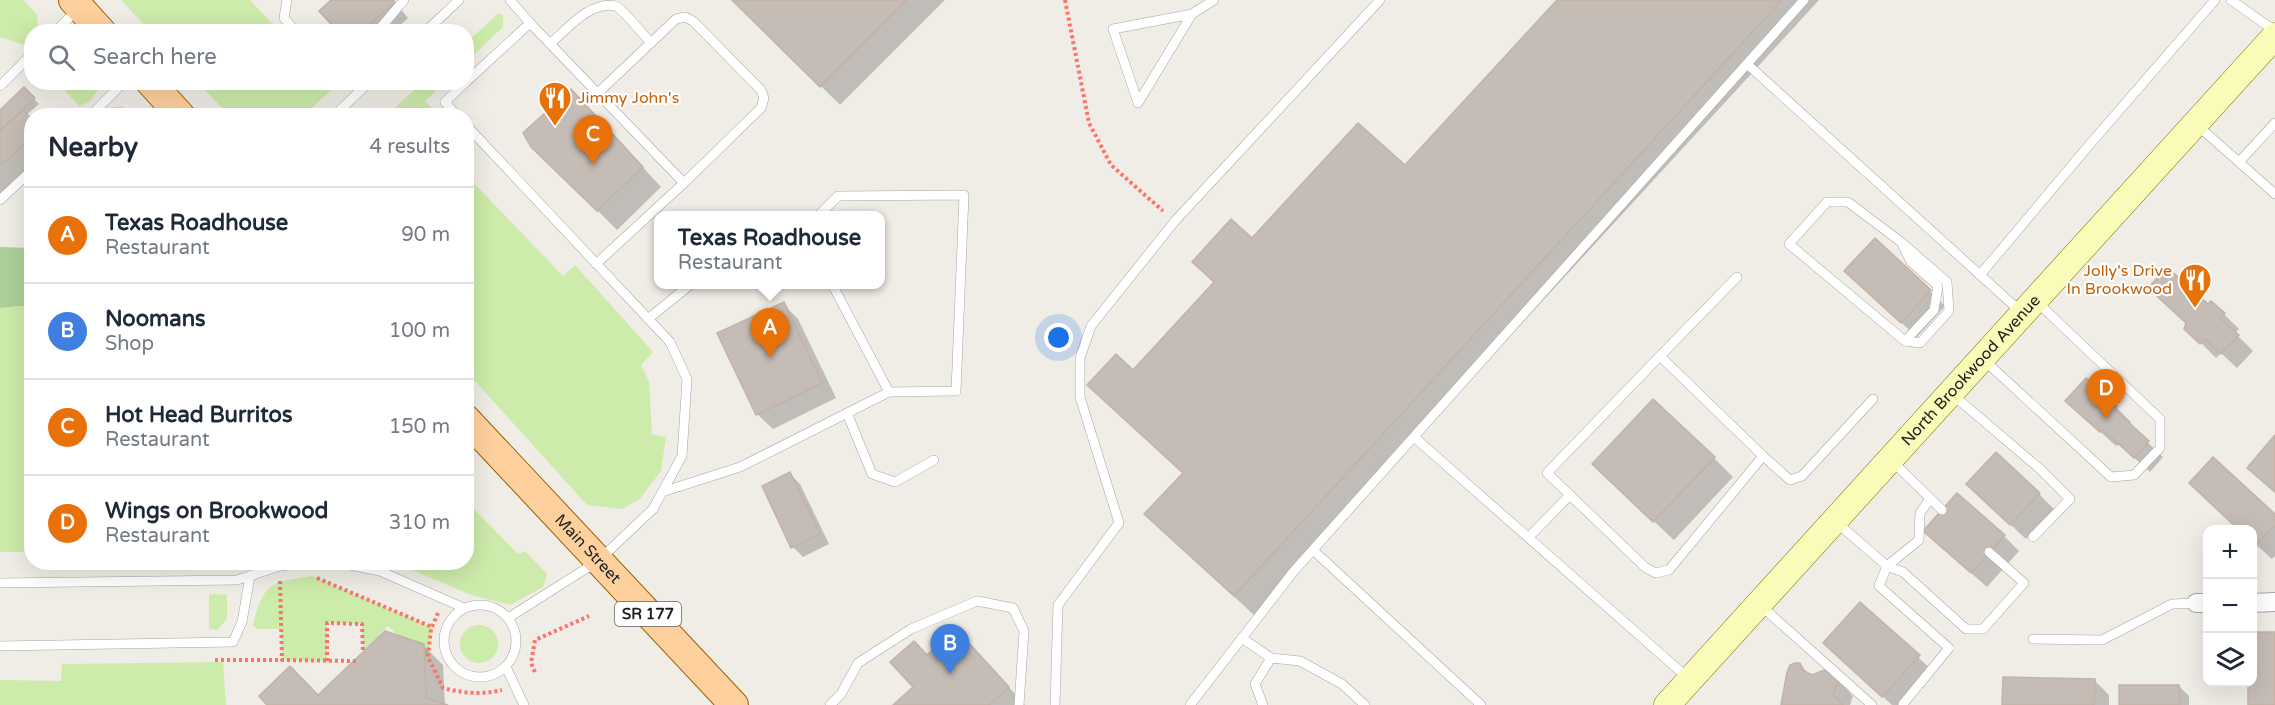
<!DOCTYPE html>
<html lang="en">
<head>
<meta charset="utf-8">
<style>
	body { margin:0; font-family:"Varela Round",sans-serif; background:#f2f2f3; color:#1f2937 }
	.controls { position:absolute; right:18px; bottom:18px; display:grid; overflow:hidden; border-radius:12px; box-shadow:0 6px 24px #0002 }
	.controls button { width:54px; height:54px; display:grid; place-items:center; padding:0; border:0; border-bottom:2px solid #e0e1e3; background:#fff; color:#1f2937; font:30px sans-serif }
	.you { position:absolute; left:1059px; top:338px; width:21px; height:21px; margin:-15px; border:4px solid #fff; border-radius:50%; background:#1a73e8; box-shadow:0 0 0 9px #1a73e833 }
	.badge { display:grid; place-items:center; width:39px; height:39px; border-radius:50%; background:#111827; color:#fff; font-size:20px; font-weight:700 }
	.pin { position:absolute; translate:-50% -50px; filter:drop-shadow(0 2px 3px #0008) }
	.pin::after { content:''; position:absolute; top:32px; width:21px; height:18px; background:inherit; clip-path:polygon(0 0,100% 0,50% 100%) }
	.popup { position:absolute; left:654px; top:211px; width:231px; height:78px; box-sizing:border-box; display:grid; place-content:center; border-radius:12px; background:#fff; filter:drop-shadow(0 2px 4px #0005); font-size:20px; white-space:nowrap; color:#747a83 }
	.popup b { font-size:22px; color:#1f2937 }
	.popup::after { content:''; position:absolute; left:50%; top:100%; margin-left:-12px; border:12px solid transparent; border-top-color:#fff }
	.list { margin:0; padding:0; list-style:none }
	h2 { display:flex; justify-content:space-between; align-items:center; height:78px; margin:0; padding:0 24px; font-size:26px }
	h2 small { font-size:20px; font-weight:400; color:#747a83 }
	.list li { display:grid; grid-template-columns:39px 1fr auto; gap:18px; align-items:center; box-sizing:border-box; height:96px; padding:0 24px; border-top:2px solid #e0e1e3 }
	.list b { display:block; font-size:22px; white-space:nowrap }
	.list p { margin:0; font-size:20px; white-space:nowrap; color:#747a83 }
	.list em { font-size:20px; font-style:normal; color:#747a83 }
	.icon { flex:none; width:33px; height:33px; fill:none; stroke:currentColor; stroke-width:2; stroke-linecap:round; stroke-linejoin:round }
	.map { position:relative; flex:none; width:2275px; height:705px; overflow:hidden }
	.search { position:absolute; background:#fff; box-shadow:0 6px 24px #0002; left:24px; top:24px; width:450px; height:66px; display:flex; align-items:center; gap:15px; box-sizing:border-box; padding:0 21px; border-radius:24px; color:#747a83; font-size:22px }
	.panel { position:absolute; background:#fff; box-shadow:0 6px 24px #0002; left:24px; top:108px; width:450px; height:462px; border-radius:24px }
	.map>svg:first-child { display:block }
	.grass { fill:#cdebab }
	.forest { fill:#acd099 }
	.shadow { fill:#0003 }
	.building { fill:#c5bcb5; stroke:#c2b2a7; stroke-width:1.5 }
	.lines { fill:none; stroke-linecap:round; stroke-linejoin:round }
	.lane-casing { stroke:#a6a6a6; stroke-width:10 }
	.street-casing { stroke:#a6a6a6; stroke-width:20 }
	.secondary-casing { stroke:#737a02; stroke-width:27 }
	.primary-casing { stroke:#9b6100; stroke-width:30 }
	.path { stroke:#fd736a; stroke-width:4; stroke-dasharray:3 3; stroke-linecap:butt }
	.lane { stroke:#fff; stroke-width:9 }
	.street { stroke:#fff; stroke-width:18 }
	.secondary { stroke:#fafbb9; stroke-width:26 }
	.primary { stroke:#fed09d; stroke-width:28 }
	.labels { text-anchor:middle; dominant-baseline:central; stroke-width:4.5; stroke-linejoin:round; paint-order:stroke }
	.shield { fill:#fff; stroke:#626262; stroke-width:1.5 }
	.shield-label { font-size:15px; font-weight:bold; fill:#1f1f1f }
	.food-label { font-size:16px; fill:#c56008; stroke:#fff; text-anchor:start }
	.street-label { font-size:16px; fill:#1f1f1f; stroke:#fff }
</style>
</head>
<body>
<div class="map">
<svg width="2275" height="705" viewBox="0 0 2275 705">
	<rect width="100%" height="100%" fill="#f0ece6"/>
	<g class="grass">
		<polygon points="0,0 23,0 37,15 38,29 32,32 31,37 24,45 0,37"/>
		<polygon points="121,0 250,0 279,31 150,31"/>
		<polygon points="499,13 503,16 503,27 467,61 467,42"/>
		<polygon points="423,82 444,83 425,101 438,115 387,115"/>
		<polygon points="58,83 98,83 99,89 89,102 79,106"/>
		<polygon points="335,83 337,84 304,116 229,115 198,83"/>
		<polygon points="122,106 130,115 101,115 109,108"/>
		<polygon points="467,176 563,276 575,265 653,352 641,365 649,381 652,435 666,437 661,471 640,499 622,509 587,505 467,372"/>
		<polygon points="31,305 31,552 0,552 0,308"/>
		<polygon points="467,502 518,554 525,551 547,574 543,587 510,605 471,595 396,563 466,562"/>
		<path d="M225,563H262C250,570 237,572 225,563Z"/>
		<path d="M313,576L432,627L428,657L418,655L388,626L363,653L362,624L327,623V661L282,660L281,629H257L253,625C264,582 271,582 313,576Z"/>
		<polygon points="214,594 227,595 227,619 217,630 209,629 209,595"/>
		<circle cx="479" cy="644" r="19"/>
		<polygon points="223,662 226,705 0,705 0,680 61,681 62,664"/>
	</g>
	<polygon class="forest" points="0,247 31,248 31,305 0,308"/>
	<g class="shadow">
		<polygon points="333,0 393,0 408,18 393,32 340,32"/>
		<polygon points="734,0 945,0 840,105"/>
		<polygon points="1559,0 1819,0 1254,615 1166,534 1184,474 1133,372 1252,240 1405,168"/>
		<polygon points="24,89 39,104 26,115 32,121 32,166 0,195 0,112"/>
		<polygon points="591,111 661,187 617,230 533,146"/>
		<polygon points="1876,240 1945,306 1917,337 1861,286"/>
		<polygon points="783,304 798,319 836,398 773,429 757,414"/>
		<polygon points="2208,307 2224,314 2239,329 2235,333 2253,351 2237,368 2221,353 2216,358 2186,328 2188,323"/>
		<polygon points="2116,407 2131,422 2129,425 2163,457 2150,472 2119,444 2116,446 2083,416"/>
		<polygon points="1714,458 1733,477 1674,540 1613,483"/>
		<polygon points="790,474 800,484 829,544 803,557 793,547"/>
		<polygon points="2039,494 2054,509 2026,539 1983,499"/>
		<polygon points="2275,517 2275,556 2272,559 2252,541 2252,530"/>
		<polygon points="2004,536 2019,551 1987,587 1940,546"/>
		<polygon points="1860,604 1934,672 1903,705 1892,705 1840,658"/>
		<polygon points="956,631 976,651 1025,705 895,705 915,687 927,657"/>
		<polygon points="423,645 443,665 445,705 269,705 319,697"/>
		<polygon points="1800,665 1812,677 1838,680 1853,696 1850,705 1783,705"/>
		<polygon points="2094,680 2109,695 2109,705 2004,705"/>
		<polygon points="2179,686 2189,696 2189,705 2121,705"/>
	</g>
	<g class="building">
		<polygon points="331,0 393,0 395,2 361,32 338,32 319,11"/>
		<polygon points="732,0 906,0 820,87"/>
		<polygon points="1557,0 1782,0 1234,596 1144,514 1183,473 1087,385 1116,354 1133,370 1214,282 1192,262 1231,219 1252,238 1358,123 1405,165"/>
		<polygon points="24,87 35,98 0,131 0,110"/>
		<polygon points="571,89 643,167 597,211 531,147 523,133"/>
		<polygon points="23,110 32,119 32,137 0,166 0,131"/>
		<polygon points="1875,238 1931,290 1901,323 1844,271"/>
		<polygon points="2167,267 2208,304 2211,301 2225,313 2220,318 2239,335 2221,354 2205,339 2200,344 2184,329 2186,323 2148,288"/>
		<polygon points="784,302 822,383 756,415 717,333"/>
		<polygon points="2086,378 2117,406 2114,409 2149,441 2134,458 2103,430 2100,432 2065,401"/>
		<polygon points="1653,399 1715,457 1653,522 1592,464"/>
		<polygon points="2275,435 2275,492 2247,468"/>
		<polygon points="1996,452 2040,493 2010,525 1966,484"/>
		<polygon points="2213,457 2275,514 2275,525 2256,545 2252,542 2252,530 2239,530 2189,483"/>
		<polygon points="790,472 820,534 791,548 762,486"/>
		<polygon points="1957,493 2005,535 1971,573 1923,531"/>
		<polygon points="1860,602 1920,655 1882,697 1823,643"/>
		<polygon points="956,629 1009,687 989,705 893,705 913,687 890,662 914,641 927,655"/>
		<polygon points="385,631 424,644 426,698 448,705 267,705 259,696 290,666 318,695"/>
		<polygon points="2252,632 2275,632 2275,705 2248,705 2248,682 2252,682"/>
		<polygon points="1795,663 1800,663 1804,671 1812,675 1824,670 1839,679 1833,695 1843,705 1781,705 1787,672 1790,665"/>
		<polygon points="2003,677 2095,679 2094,705 2002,705"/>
		<polygon points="2119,685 2179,685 2180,705 2119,705"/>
	</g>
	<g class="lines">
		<g class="lane-casing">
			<g id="lane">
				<polyline points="287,0 284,18 296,32"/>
				<polyline points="2231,0 2275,31"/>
				<polyline points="1192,14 1138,103 1113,29 1192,14 1214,0"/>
				<polyline points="530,23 684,183 596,264"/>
				<polyline points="55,32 78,9"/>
				<polyline points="377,32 404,0"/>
				<polyline points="425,32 459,0"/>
				<path d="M551,43C567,29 591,0 616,6C623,10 644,35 651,43"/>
				<polyline points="1747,64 2021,312"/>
				<polyline points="466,82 530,23 510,0"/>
				<polyline points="0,86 32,54"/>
				<polyline points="599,92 676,19 685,17 693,21 761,90 764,98 761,108 684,183"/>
				<polyline points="90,116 124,82"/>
				<polyline points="334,116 369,82"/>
				<polyline points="457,116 445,102 466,82"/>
				<polyline points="466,125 670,342 687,379 682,456 653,509 598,561 508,618"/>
				<polyline points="2197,125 2275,194"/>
				<polyline points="2239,162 2275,123"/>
				<polyline points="0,200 32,170"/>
				<polygon points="1827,202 1848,202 1901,242 1947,282 1949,311 1920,343 1905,341 1789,244"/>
				<polyline points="1903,246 1911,262 1938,286 1934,310 1905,341"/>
				<polyline points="1980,275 2090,144 2215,0"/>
				<polyline points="1737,277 1660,356 1763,456"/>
				<polyline points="832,284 889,392"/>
				<polyline points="648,319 691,284"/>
				<polyline points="1660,356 1547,473 1646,568 1656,573 1669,570 1763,456 1790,480 1802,476 1873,399"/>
				<polyline points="1984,360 2111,477 2134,475 2160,448 2160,419 2037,302"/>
				<polyline points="1953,395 2040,469 2070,499 2033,537"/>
				<polyline points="847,413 872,474 895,482 934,460"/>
				<polyline points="1414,437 1689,679"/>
				<polyline points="1892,461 1942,510"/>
				<polyline points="662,492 740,467 889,392 956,391 964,195 838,196 818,216"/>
				<polyline points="1836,522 1887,566 1903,572 1966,629 1983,629 2024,583 1989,552"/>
				<polyline points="1530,536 1570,495"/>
				<polyline points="1313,550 1481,705"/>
				<polyline points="335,562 380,571 464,608"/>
				<polyline points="0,583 237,580 280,566 314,562"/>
				<circle cx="480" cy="641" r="36"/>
				<polyline points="1760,605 1872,705"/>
				<polyline points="1242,638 1271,658"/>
				<polyline points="2033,639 2102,640 2172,604 2196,603"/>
				<polyline points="0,646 233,642 242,622 250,576"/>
				<polyline points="506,667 524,705"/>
				<polyline points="1903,704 1949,648 1879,586 1887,566 1919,540 1920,513 1930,499"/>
				<polyline points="830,705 841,694 858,663 911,629 977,601 1013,608 1024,631 1019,705"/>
				<polyline points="1055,705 1058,605 1119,523 1080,397 1080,358 1091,326 1175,221 1380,0"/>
				<polyline points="1190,705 1294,571 1804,0"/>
				<polyline points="1263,705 1255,684 1271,658 1300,661 1342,684 1365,705"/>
			</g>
		</g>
		<g class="street-casing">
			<g id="street">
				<polyline points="2196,603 2208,603"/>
				<polyline points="2252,603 2275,602"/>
			</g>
		</g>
		<g class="secondary-casing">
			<g id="secondary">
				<path id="s1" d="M1667,705L2275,36"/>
			</g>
		</g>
		<g class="primary-casing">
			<g id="primary">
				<polyline points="73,0 102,32"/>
				<polyline points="150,82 181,116"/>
				<path id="s2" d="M466,419L734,705"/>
			</g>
		</g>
		<g class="path">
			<polyline points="1065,0 1089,123 1111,165 1163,211"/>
			<polyline points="317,578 432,627"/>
			<polyline points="280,581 282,660 356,661"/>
			<path d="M438,613L431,629L428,657L443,688C462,693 482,695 502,690"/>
			<polyline points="215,660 282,660"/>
			<polyline points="327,661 327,623 362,624 363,653"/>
			<polyline points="535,672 531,663 535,640 589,616"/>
		</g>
		<use href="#lane" class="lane"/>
		<use href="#street" class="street"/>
		<use href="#secondary" class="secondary"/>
		<use href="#primary" class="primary"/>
	</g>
	<defs>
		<g id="restaurant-pin" transform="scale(1.725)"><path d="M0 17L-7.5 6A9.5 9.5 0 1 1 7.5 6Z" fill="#e8710a" stroke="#fff"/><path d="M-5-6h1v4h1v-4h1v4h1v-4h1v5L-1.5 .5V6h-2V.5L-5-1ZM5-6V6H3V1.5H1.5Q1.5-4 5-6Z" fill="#fff"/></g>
	</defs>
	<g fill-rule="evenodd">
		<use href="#restaurant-pin" x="555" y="98"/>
		<use href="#restaurant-pin" x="2195" y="280"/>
	</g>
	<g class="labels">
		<rect class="shield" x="615" y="602" width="66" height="24" rx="4.5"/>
		<g class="shield-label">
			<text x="648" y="614">SR 177</text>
		</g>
		<g class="food-label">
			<text x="578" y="98">Jimmy John's</text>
			<text x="2172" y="271" text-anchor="end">Jolly's Drive<tspan x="2172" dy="18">In Brookwood</tspan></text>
		</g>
		<g class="street-label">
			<text stroke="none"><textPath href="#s1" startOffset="452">North Brookwood Avenue</textPath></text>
			<text stroke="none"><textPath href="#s2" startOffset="178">Main Street</textPath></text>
		</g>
	</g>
</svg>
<div class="controls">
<button>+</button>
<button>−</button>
<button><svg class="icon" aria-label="layers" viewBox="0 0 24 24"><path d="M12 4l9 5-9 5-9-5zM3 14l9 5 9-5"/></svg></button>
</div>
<div class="you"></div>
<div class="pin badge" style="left:770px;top:358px;background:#e8710a">A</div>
<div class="popup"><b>Texas Roadhouse</b>Restaurant</div>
<div class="pin badge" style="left:950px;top:674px;background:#3f7fe0">B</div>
<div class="pin badge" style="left:593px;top:165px;background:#e8710a">C</div>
<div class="pin badge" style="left:2106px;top:419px;background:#e8710a">D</div>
<div class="search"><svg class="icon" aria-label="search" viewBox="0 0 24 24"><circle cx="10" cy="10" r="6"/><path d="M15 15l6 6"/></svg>Search here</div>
<section class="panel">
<h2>Nearby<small>4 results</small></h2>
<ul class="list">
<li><span class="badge" style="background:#e8710a">A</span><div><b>Texas Roadhouse</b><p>Restaurant</p></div><em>90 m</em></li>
<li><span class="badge" style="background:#3f7fe0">B</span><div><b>Noomans</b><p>Shop</p></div><em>100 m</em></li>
<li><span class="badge" style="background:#e8710a">C</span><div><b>Hot Head Burritos</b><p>Restaurant</p></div><em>150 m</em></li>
<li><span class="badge" style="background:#e8710a">D</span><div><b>Wings on Brookwood</b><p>Restaurant</p></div><em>310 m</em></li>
</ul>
</section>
</div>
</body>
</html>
